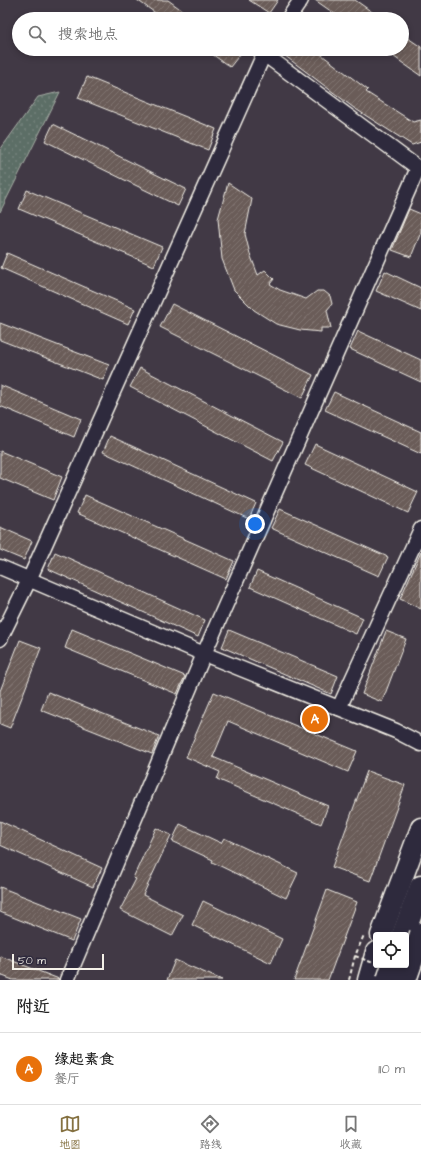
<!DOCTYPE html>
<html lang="zh">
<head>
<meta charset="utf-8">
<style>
	body { margin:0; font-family:"Architects Daughter","LXGW WenKai TC",sans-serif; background:#f2f2f2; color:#222 }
	.controls { position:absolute; right:12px; bottom:12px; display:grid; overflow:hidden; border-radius:4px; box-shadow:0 2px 6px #0003 }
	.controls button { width:36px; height:36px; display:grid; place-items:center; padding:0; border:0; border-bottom:1px solid #e0e0e0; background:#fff; color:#222; font:20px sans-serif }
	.scale { position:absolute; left:12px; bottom:10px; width:92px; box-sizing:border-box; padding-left:4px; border:2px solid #f4f1e8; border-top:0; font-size:11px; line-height:14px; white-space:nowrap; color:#f4f1e8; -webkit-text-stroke:3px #2f2a3d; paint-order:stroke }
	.you { position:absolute; left:255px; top:524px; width:14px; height:14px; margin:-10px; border:3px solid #fff; border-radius:50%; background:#1a73e8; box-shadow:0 0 0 6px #1a73e833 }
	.badge { display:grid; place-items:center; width:26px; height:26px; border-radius:50%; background:#857141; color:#fff; font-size:13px; font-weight:700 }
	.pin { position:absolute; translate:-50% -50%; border:2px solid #fff; box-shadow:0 1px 4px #0006 }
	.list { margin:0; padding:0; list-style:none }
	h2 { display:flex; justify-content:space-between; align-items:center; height:52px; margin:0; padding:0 16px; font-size:17px }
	h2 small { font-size:13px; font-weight:400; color:#767676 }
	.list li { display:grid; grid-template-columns:26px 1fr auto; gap:12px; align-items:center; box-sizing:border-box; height:72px; padding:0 16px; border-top:1px solid #e0e0e0 }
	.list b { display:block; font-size:15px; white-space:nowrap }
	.list p { margin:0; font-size:13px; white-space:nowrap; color:#767676 }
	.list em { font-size:13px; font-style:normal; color:#767676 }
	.icon { flex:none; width:22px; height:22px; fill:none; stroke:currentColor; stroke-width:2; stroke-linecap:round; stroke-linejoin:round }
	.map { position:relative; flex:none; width:421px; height:980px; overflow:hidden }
	.search { position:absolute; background:#fff; box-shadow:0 2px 6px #0003; left:12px; right:12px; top:12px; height:44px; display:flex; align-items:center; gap:10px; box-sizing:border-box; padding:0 14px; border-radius:22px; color:#767676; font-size:15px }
	.sheet { height:124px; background:#fff }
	nav { display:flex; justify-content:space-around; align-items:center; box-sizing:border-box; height:56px; border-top:1px solid #e0e0e0; background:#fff; font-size:11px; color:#767676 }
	nav a { display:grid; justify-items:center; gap:2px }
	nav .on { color:#857141 }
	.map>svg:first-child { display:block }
	.park { fill:url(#park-dots); stroke:#a8b0a7 }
	.building { fill:url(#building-hatch); stroke:#f4f1e8 }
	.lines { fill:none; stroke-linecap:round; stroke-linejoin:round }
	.street-casing { stroke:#f4f1e8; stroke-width:17 }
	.secondary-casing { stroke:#f4f1e8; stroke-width:23 }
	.highway-casing { stroke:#f4f1e8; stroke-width:25 }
	.path { stroke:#f4f1e8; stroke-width:2; stroke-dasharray:4 3; stroke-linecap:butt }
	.street { stroke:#2f2a3d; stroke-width:14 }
	.secondary { stroke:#2f2a3d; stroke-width:20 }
	.highway { stroke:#2f2a3d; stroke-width:22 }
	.highway-bridge-casing { stroke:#f4f1e8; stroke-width:25; stroke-linecap:butt }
	.path-bridge { stroke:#f4f1e8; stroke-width:2; stroke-dasharray:4 3; stroke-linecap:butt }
	.highway-bridge { stroke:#2f2a3d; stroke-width:22 }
</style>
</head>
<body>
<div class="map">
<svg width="421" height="980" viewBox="0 0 421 980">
	<defs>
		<pattern id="park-dots" width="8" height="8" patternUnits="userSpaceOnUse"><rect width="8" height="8" fill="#5c6e66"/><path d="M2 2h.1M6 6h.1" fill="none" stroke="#74837c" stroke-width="1.8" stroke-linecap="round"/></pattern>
		<pattern id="building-hatch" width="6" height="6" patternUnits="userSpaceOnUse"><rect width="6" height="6" fill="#6a5b58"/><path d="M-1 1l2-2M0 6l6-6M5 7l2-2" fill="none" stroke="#807370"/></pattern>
	</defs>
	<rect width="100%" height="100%" fill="#413945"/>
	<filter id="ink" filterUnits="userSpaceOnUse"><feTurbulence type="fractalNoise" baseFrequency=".025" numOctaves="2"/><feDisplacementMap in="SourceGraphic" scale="8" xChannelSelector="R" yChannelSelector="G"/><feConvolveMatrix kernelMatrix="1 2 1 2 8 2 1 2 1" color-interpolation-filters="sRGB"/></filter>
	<g filter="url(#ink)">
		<polygon class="park" points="60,92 0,212 0,150 38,97"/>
		<g class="building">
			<polygon points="137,0 168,0 194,19 164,19"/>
			<polygon points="249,0 278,0 269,13"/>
			<polygon points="315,0 355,0 382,19 342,19"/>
			<polygon points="402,34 421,47 421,76 383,49 402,49"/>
			<polygon points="205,49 236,49 241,53 230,67"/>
			<polygon points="276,49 314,49 368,90 366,92 413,122 421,120 421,142 412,145 354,108"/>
			<polygon points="87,77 216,129 208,150 78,98"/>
			<polygon points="53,124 186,189 178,206 45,141"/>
			<polygon points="228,183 252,199 245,234 250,254 258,275 265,270 274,279 270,284 280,290 306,299 317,291 324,291 330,296 332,304 327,310 331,328 321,328 321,332 300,330 276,324 254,310 234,290 222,259 218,219"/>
			<polygon points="27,190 162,247 154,266 19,209"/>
			<polygon points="409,209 421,214 421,232 411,257 392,250"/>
			<polygon points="7,253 135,309 128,324 1,268"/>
			<polygon points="385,271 421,288 421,311 376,291"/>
			<polygon points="172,304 313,375 302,398 160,327"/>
			<polygon points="0,323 109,365 103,380 0,340"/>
			<polygon points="358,331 421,360 421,382 350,349"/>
			<polygon points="140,368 283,442 273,461 130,387"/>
			<polygon points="0,385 81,419 74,437 0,406"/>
			<polygon points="334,392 421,432 421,454 325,410"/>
			<polygon points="110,436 256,503 249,519 103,452"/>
			<polygon points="315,444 418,492 408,513 305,465"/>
			<polygon points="0,451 62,477 53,500 0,478"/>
			<polygon points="85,495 234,561 226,579 77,513"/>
			<polygon points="280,509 388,557 379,576 271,528"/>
			<polygon points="0,527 32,541 24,560 0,550"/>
			<polygon points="55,552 205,620 198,637 48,569"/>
			<polygon points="421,552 421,609 400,599"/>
			<polygon points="257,571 363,618 356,634 250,587"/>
			<polygon points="72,629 185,676 177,694 65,648"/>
			<polygon points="229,630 338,676 331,694 222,647"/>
			<polygon points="386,631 406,639 382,702 362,694"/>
			<polygon points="20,640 41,648 10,728 0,724 0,691"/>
			<polygon points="48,692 159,736 152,754 41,710"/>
			<polygon points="214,692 357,751 348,772 228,721 213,757 328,806 321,824 217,779 220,772 186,757"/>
			<polygon points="367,771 405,785 370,881 332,867"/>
			<polygon points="0,821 102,868 93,887 0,845"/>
			<polygon points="180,824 221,843 224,838 298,873 286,898 212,862 213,860 172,841"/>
			<polygon points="156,828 171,835 143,895 183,915 172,936 120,910 136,879 133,878"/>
			<polygon points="0,887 81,919 72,941 0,912"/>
			<polygon points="327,890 357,902 328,980 294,980"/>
			<polygon points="203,901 282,939 271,963 192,925"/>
			<polygon points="0,956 59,979 59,980 13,980 0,975"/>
			<polygon points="175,960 222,980 167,980"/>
		</g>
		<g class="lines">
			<g class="street-casing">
				<g id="street">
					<polyline points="288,19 301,0"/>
					<polyline points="0,567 204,654 396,731 421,744"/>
					<polyline points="0,639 29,580 264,54 267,49"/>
					<polyline points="339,708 421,529"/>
					<polyline points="67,980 204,654 418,168 264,54"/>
				</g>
			</g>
			<g class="secondary-casing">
				<g id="secondary">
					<polyline points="381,935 421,828"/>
					<polyline points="368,980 376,952"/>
					<polyline points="421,980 421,979"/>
				</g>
			</g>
			<g class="highway-casing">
				<polyline id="highway" points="403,935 421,887"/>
			</g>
			<polyline class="path" points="349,980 355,956 364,935"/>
			<use href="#street" class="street"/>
			<use href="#secondary" class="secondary"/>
			<use href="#highway" class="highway"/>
			<g class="highway-bridge-casing">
				<g id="highway-bridge">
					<polyline points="388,980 393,965"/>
					<polyline points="405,980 421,934"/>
				</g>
			</g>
			<polyline class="path-bridge" points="355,956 376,964"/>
			<use href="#highway-bridge" class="highway-bridge"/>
		</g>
	</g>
</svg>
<div class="controls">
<button><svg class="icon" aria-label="locate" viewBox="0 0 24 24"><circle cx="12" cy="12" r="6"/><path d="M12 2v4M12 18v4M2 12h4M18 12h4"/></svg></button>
</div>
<div class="scale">50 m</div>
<div class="you"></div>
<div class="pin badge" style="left:315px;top:719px;background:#e8710a">A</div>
<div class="search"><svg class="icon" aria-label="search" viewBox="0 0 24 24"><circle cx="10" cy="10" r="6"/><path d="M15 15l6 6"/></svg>搜索地点</div>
</div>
<section class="sheet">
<h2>附近<small></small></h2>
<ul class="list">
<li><span class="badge" style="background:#e8710a">A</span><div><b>缘起素食</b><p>餐厅</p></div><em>110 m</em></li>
</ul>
</section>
<nav>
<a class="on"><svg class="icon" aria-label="map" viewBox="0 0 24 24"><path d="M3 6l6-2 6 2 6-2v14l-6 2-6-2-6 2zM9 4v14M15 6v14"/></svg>地图</a>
<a><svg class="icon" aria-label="directions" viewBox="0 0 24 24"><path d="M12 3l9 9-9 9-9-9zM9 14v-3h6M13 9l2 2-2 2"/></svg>路线</a>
<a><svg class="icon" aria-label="saved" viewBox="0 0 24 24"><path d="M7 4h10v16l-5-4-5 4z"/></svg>收藏</a>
</nav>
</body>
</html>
